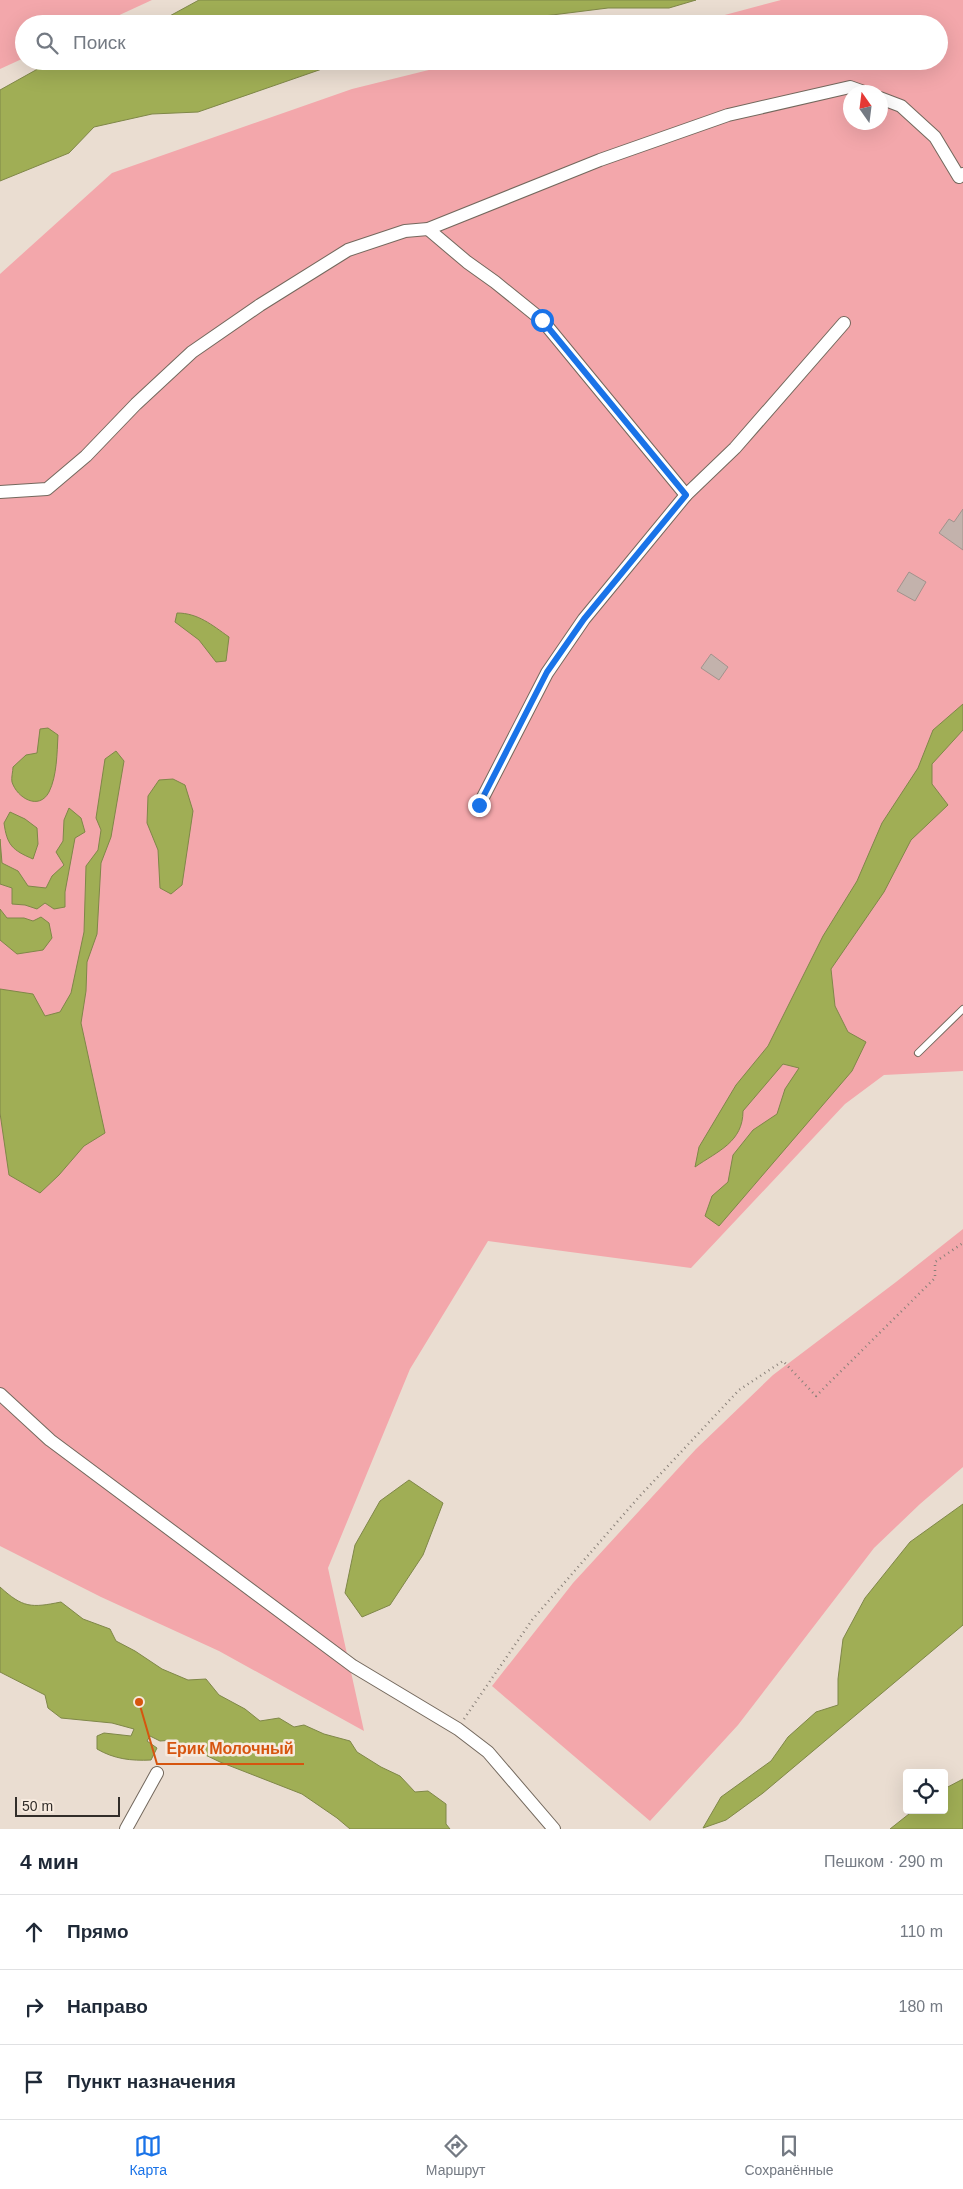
<!DOCTYPE html>
<html lang="ru">
<head>
<meta charset="utf-8">
<style>
	body { margin:0; font-family:Arial,sans-serif; background:#f2f2f3; color:#1f2937 }
	.controls { position:absolute; right:15px; bottom:15px; display:grid; overflow:hidden; border-radius:5px; box-shadow:0 5px 20px #0002 }
	.controls button { width:45px; height:45px; display:grid; place-items:center; padding:0; border:0; border-bottom:1px solid #e0e1e3; background:#fff; color:#1f2937; font:25px sans-serif }
	.compass { position:absolute; left:843px; top:85px; width:45px; height:45px; border-radius:50%; background:#fff; box-shadow:0 5px 20px #0002; rotate:346deg }
	.scale { position:absolute; left:15px; bottom:12px; width:105px; box-sizing:border-box; padding-left:5px; border:2px solid #322d29; border-top:0; font-size:14px; line-height:18px; white-space:nowrap; color:#322d29; -webkit-text-stroke:4px #f7eade; paint-order:stroke }
	.stop { position:absolute; width:15px; height:15px; margin:-11px; border:4px solid #1a73e8; border-radius:50%; background:#fff }
	.stop.end { background:#1a73e8; border-color:#fff; box-shadow:0 1px 5px #0008 }
	.list { margin:0; padding:0; list-style:none }
	h2 { display:flex; justify-content:space-between; align-items:center; height:65px; margin:0; padding:0 20px; font-size:21px }
	h2 small { font-size:16px; font-weight:400; color:#747a83 }
	.list li { display:grid; grid-template-columns:32px 1fr auto; gap:15px; align-items:center; box-sizing:border-box; height:75px; padding:0 20px; border-top:1px solid #e0e1e3 }
	.list b { display:block; font-size:19px; white-space:nowrap }
	.list em { font-size:16px; font-style:normal; color:#747a83 }
	.icon { flex:none; width:28px; height:28px; fill:none; stroke:currentColor; stroke-width:2; stroke-linecap:round; stroke-linejoin:round }
	.map { position:relative; flex:none; width:963px; height:1829px; overflow:hidden }
	.search { position:absolute; background:#fff; box-shadow:0 5px 20px #0002; left:15px; right:15px; top:15px; height:55px; display:flex; align-items:center; gap:12px; box-sizing:border-box; padding:0 18px; border-radius:28px; color:#747a83; font-size:19px }
	.sheet { height:290px; background:#fff }
	nav { display:flex; justify-content:space-around; align-items:center; box-sizing:border-box; height:70px; border-top:1px solid #e0e1e3; background:#fff; font-size:14px; color:#747a83 }
	nav a { display:grid; justify-items:center; gap:2px }
	nav .on { color:#1a73e8 }
	.map>svg:first-child { display:block }
	.green { fill:#f3a7ab; fill-rule:evenodd }
	.water { fill:#a0ae55; stroke:#7f8748 }
	.building { fill:#c3b2ac; stroke:#a2928c }
	.lines { fill:none; stroke-linecap:round; stroke-linejoin:round }
	.lane-casing { stroke:#73685d; stroke-width:8 }
	.street-casing { stroke:#73685d; stroke-width:14 }
	.path { stroke:#898079; stroke-width:2.5; stroke-dasharray:1 4; stroke-linecap:butt }
	.lane { stroke:#fff; stroke-width:6 }
	.street { stroke:#fff; stroke-width:12 }
	.route { stroke:#1a73e8; stroke-width:6 }
	.leader { fill:none; stroke:#d6550f; stroke-width:2 }
	.callout-dot { fill:#d6550f; stroke:#f7eade; stroke-width:2 }
	.callout-label { font-size:16px; text-anchor:middle; font-weight:bold; fill:#d6550f; stroke:#f7eade; stroke-width:5; stroke-linejoin:round; paint-order:stroke }
</style>
</head>
<body>
<div class="map">
<svg width="963" height="1829" viewBox="0 0 963 1829">
	<rect width="100%" height="100%" fill="#eaddd1"/>
	<g class="green">
		<polygon points="0,0 152,0 100,24 24,24 24,58 0,69"/>
		<path d="M781,0H963V1071L884,1075L845,1104L691,1268L488,1241L410,1369L328,1568L364,1731L219,1651L101,1597L0,1546V274L112,173L352,89L453,64L469,61H939V24H691ZM850,92H880V122H850Z"/>
		<polygon points="963,1229 963,1467 920,1504 874,1548 738,1725 650,1821 492,1686 573,1583 696,1449 773,1375 896,1282"/>
	</g>
	<g class="water">
		<polygon points="199,0 696,0 669,8 608,8 480,24 155,24"/>
		<polygon points="52,61 345,61 198,112 152,114 94,127 69,153 0,181 0,90"/>
		<path d="M177,613C198,613 212,625 229,637L226,661L216,662L199,640L175,622Z"/>
		<path d="M963,704V730L932,764V784L948,805L911,840L884,892L831,969L835,1006L848,1032L866,1042L852,1071L719,1226L705,1216L712,1196L728,1182L733,1155L753,1130L777,1114L785,1089L799,1068L783,1064L743,1111C743,1142 718,1151 695,1167L699,1147L736,1085L768,1046L823,936L857,881L882,823L918,768L933,730Z"/>
		<path d="M48,728L58,735C57,753 57,776 49,792C39,811 17,798 12,782C11,778 13,771 13,767L26,755L37,753L40,729Z"/>
		<polygon points="116,751 124,761 111,837 101,863 97,934 87,962 86,991 81,1023 105,1133 84,1146 59,1175 40,1193 9,1175 0,1113 0,989 33,994 45,1016 60,1012 71,993 84,932 86,866 98,850 101,830 96,818 105,759"/>
		<polygon points="173,779 185,785 193,811 182,885 171,894 160,888 158,850 147,823 148,796 159,780"/>
		<polygon points="69,808 81,818 85,832 75,838 65,892 65,907 54,909 45,903 37,909 25,905 12,904 12,888 0,884 0,839 2,863 18,871 28,886 46,888 52,876 64,865 56,852 63,841 64,820"/>
		<path d="M10,812L25,819L37,828L38,844L33,859C12,850 7,845 4,823Z"/>
		<polygon points="0,909 7,918 24,918 33,921 41,917 49,923 52,938 43,950 17,954 0,940"/>
		<polygon points="409,1480 443,1503 423,1555 390,1605 362,1617 345,1593 355,1545 380,1501"/>
		<polygon points="963,1504 963,1625 763,1793 726,1820 703,1828 721,1797 771,1761 788,1737 816,1712 838,1705 838,1679 843,1639 865,1598 910,1542"/>
		<path d="M0,1587C23,1608 31,1608 61,1602L83,1619L110,1629L116,1641L135,1651L162,1669L188,1680L206,1679L219,1695L245,1709L260,1721L279,1718L294,1727L304,1725L324,1734L350,1741L357,1752L381,1767L400,1776L415,1792L428,1791L446,1804V1824L450,1829H350L337,1818L302,1794L220,1762L174,1740L160,1741L150,1736L147,1741L157,1748L151,1760C131,1761 114,1759 97,1749V1736L104,1733L131,1736L134,1729L112,1723L61,1718L48,1708L45,1695L0,1672Z"/>
		<polygon points="963,1779 963,1829 890,1829 914,1810 944,1810 944,1789"/>
	</g>
	<g class="building">
		<polygon points="963,509 963,550 939,533 949,519 954,522"/>
		<polygon points="909,572 926,582 915,601 897,591"/>
		<polygon points="711,654 728,667 719,680 701,668"/>
	</g>
	<g class="lines">
		<g class="lane-casing">
			<polyline id="lane" points="918,1053 963,1009"/>
		</g>
		<g class="street-casing">
			<g id="street">
				<polyline points="880,98 901,106 935,137 959,177 963,174"/>
				<polyline points="428,229 467,262 495,282 542,320 686,495"/>
				<polyline points="0,492 47,489 86,456 136,404 192,352 260,305 348,250 405,231 428,229 600,160 728,115 850,87 864,92"/>
				<polyline points="479,805 547,673 584,619 686,495 735,448 844,323"/>
				<polyline points="0,1394 50,1440 353,1666 458,1729 488,1752 554,1829"/>
				<polyline points="126,1829 157,1773"/>
			</g>
		</g>
		<polyline class="path" points="464,1719 532,1620 638,1498 739,1390 783,1361 816,1396 935,1278 935,1262 963,1243"/>
		<use href="#lane" class="lane"/>
		<use href="#street" class="street"/>
	</g>
	<g class="lines">
		<polyline class="route" points="479,805 547,672 584,619 686,495 542,320"/>
	</g>
	<path class="leader" d="M139 1702L157 1764H304"/>
	<circle class="callout-dot" cx="139" cy="1702" r="5"/>
	<g class="callout-label">
		<text x="230" y="1754">Ерик Молочный</text>
	</g>
</svg>
<div class="controls">
<button><svg class="icon" aria-label="locate" viewBox="0 0 24 24"><circle cx="12" cy="12" r="6"/><path d="M12 2v4M12 18v4M2 12h4M18 12h4"/></svg></button>
</div>
<svg class="compass" viewBox="-18 -18 36 36"><path d="M0-13l5 13h-10z" fill="#e53935"/><path d="M0 13l5-13h-10z" fill="#747a83"/></svg>
<div class="scale">50 m</div>
<div class="stop" style="left:542px;top:320px"></div>
<div class="stop end" style="left:479px;top:805px"></div>
<div class="search"><svg class="icon" aria-label="search" viewBox="0 0 24 24"><circle cx="10" cy="10" r="6"/><path d="M15 15l6 6"/></svg>Поиск</div>
</div>
<section class="sheet">
<h2>4 мин<small>Пешком · 290 m</small></h2>
<ul class="list">
<li><svg class="icon" aria-label="ahead" viewBox="0 0 24 24"><path d="M12 20V5M6 11l6-6 6 6"/></svg><div><b>Прямо</b></div><em>110 m</em></li>
<li><svg class="icon" aria-label="right" viewBox="0 0 24 24"><path d="M7 20v-9h11M14 6l5 5-5 5"/></svg><div><b>Направо</b></div><em>180 m</em></li>
<li><svg class="icon" aria-label="arrive" viewBox="0 0 24 24"><path d="M6 21V4h12l-3 4 3 4H6"/></svg><div><b>Пункт назначения</b></div></li>
</ul>
</section>
<nav>
<a class="on"><svg class="icon" aria-label="map" viewBox="0 0 24 24"><path d="M3 6l6-2 6 2 6-2v14l-6 2-6-2-6 2zM9 4v14M15 6v14"/></svg>Карта</a>
<a><svg class="icon" aria-label="directions" viewBox="0 0 24 24"><path d="M12 3l9 9-9 9-9-9zM9 14v-3h6M13 9l2 2-2 2"/></svg>Маршрут</a>
<a><svg class="icon" aria-label="saved" viewBox="0 0 24 24"><path d="M7 4h10v16l-5-4-5 4z"/></svg>Сохранённые</a>
</nav>
</body>
</html>
